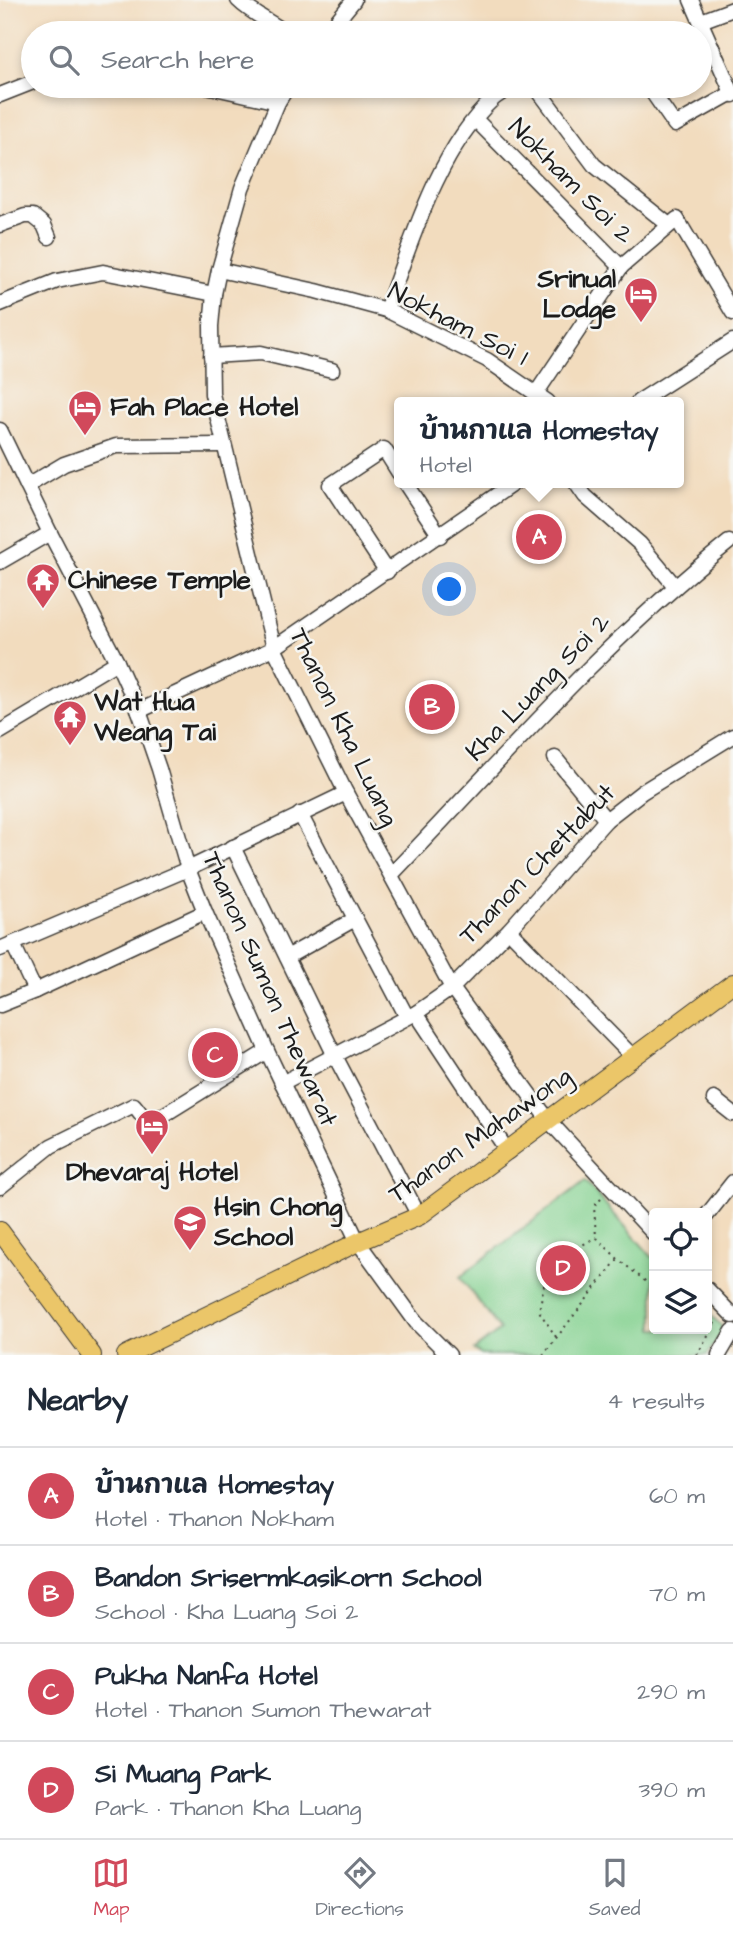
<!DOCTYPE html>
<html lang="en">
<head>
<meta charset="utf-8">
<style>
	body { margin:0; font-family:"Architects Daughter","Playpen Sans Thai",sans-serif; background:#f6f6f7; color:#1f2937 }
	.controls { position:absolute; right:21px; bottom:21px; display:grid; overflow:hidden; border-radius:7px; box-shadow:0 4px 10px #0003 }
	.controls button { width:63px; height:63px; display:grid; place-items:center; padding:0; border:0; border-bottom:2px solid #e0e1e3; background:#fff; color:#1f2937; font:35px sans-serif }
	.you { position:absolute; left:450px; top:590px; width:24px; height:24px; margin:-18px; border:5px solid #fff; border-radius:50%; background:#1a73e8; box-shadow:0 0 0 10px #1a73e833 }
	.badge { display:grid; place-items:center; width:46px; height:46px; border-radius:50%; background:#d1495b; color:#fff; font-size:23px; font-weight:700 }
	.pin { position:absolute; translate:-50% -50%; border:4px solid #fff; box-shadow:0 2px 7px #0006 }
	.popup { position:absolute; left:394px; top:397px; width:290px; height:91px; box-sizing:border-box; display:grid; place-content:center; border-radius:7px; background:#fff; filter:drop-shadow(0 2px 5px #0005); font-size:23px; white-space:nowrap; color:#747a83 }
	.popup b { font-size:26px; color:#1f2937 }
	.popup::after { content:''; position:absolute; left:50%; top:100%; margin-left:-14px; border:14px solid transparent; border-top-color:#fff }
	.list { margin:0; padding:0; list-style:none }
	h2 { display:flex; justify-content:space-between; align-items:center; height:91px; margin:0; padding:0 28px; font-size:30px }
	h2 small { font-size:23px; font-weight:400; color:#747a83 }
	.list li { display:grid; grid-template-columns:46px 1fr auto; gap:21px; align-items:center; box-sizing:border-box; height:98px; padding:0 28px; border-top:2px solid #e0e1e3 }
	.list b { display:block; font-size:26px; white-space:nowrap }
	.list p { margin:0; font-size:23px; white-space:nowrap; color:#747a83 }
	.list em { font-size:23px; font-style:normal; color:#747a83 }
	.icon { flex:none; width:38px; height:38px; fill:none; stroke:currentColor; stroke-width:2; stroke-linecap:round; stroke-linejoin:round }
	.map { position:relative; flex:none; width:733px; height:1355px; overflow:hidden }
	.search { position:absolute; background:#fff; box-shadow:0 4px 10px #0003; left:21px; right:21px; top:21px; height:77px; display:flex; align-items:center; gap:18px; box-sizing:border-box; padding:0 24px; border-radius:38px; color:#747a83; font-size:26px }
	.sheet { height:483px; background:#fff }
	nav { display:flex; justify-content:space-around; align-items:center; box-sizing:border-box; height:98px; border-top:2px solid #e0e1e3; background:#fff; font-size:19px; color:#747a83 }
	nav a { display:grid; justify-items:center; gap:4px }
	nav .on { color:#d1495b }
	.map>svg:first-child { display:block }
	.green { fill:#85d291; stroke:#507756; stroke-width:2 }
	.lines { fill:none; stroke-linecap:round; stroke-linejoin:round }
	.minor-casing { stroke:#3c3934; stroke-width:17 }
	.major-casing { stroke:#3c3934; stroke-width:20 }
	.path { stroke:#3c3934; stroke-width:2; stroke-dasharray:2 5; stroke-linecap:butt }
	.minor { stroke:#fff; stroke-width:14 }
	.major { stroke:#ebc669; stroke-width:18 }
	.labels { text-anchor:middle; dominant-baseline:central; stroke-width:5; stroke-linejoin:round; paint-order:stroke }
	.street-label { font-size:26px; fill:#1c1c1c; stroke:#f6f6f2 }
	.poi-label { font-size:26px; font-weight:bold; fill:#1c1c1c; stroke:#f6f6f2; text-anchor:start }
</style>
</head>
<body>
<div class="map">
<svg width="733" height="1355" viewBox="0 0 733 1355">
	<rect width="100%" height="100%" fill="#f6f6f2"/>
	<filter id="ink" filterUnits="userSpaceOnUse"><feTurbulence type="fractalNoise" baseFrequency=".0143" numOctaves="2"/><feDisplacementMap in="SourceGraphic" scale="14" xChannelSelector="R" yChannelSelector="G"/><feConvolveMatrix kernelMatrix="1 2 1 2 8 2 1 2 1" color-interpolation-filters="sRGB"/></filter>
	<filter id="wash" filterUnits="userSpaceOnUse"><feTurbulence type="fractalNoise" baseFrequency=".00686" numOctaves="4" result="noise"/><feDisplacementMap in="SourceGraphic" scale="28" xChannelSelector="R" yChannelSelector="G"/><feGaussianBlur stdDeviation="1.57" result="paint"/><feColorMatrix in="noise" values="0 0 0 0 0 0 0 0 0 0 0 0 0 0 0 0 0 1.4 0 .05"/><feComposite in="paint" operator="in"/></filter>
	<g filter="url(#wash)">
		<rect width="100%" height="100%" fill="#f2dcbe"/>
		<polygon class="green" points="585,1181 654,1259 654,1329 707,1329 707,1312 721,1325 722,1332 707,1355 481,1355 474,1350 500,1330 460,1277"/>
	</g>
	<g filter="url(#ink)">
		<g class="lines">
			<g class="minor-casing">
				<g id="minor">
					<path d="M238,0C252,14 270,21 286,33"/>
					<polyline points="691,0 733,95"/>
					<polyline points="701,21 733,9"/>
					<polyline points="327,33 354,0"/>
					<polyline points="206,86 278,102"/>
					<polyline points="288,86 278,102 242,188 219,270 214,294 211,326 212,394 274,648 346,793 452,988 549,1121 654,1234"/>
					<polyline points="535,86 594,165 669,225"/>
					<polyline points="648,86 675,125 732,93"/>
					<polyline points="0,95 33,82"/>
					<polyline points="475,119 621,267 677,219 733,313"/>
					<polyline points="0,225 25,216 33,216 44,225 49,237"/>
					<polyline points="219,270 316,291 386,310 487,360 548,402"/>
					<polyline points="0,304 57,281 103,272 214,294"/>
					<path d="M386,310C411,243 438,150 492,100C498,94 507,90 515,86"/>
					<polyline points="211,356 261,353 332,370"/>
					<polyline points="537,392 621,267"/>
					<polyline points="638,402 733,341"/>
					<polyline points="0,430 50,533 117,662 139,711 159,769 188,869 205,912 267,1051 358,1242 416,1322 449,1355"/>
					<polyline points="405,483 440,536"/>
					<polyline points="576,483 585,496 640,544 675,586"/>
					<polyline points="27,486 64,464 116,446 223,445"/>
					<polyline points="0,562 50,533"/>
					<polyline points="387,572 330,485 384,449 399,473"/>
					<polyline points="139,711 274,648 514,483"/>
					<polyline points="0,732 117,662"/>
					<polyline points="555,758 606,820"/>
					<polyline points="300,814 407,1017"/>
					<polyline points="233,847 335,1056 419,1216"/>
					<path d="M391,875C500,761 605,641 729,542"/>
					<polyline points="509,930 633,1057"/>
					<polyline points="13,944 35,991"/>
					<polyline points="0,949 188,869 346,793"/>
					<polyline points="287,957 355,919"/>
					<polyline points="0,1005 35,991 205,912"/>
					<polyline points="416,1013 508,1152"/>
					<polyline points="282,1083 416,1013 452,988 509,930 606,820 642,792 733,736"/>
					<polyline points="714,1099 733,1114"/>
					<polyline points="0,1187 51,1146 134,1105 149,1124 267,1051"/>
					<polyline points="707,1215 733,1182"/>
					<polyline points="707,1289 733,1316"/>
					<polyline points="719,1355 733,1331"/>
				</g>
			</g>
			<g class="major-casing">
				<g id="major">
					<polyline points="0,1231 92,1355"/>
					<polyline points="126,1355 358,1242 419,1216 733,983"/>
				</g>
			</g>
			<g class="path">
				<polyline points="601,1199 594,1206 596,1237 618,1259 654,1288"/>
				<polyline points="556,1337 539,1311 548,1265 596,1237"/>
				<polyline points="543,1355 618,1259"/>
				<polyline points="697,1355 717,1319"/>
			</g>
			<use href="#minor" class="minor"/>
			<use href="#major" class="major"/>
		</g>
	</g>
	<defs>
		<g id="hotel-pin" transform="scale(1.75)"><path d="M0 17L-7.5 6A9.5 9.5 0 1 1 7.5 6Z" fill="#d1495b" stroke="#f6f6f2"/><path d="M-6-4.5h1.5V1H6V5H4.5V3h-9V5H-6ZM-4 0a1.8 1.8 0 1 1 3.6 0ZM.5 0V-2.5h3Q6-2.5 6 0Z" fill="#fff"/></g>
		<g id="temple-pin" transform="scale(1.75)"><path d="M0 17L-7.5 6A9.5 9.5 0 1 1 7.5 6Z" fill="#d1495b" stroke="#f6f6f2"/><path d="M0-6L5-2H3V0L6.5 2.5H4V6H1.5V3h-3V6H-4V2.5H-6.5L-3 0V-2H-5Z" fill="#fff"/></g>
		<g id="school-pin" transform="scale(1.75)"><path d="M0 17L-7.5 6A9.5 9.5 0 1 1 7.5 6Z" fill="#d1495b" stroke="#f6f6f2"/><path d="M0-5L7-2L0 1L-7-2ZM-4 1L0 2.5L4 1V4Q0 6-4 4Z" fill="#fff"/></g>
	</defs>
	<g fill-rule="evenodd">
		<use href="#hotel-pin" x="641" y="294"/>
		<use href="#hotel-pin" x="85" y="407"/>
		<use href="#temple-pin" x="43" y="580"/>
		<use href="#temple-pin" x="70" y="717"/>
		<use href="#hotel-pin" x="152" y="1126"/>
		<use href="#school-pin" x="190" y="1222"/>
	</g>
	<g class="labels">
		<g class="street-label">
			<text transform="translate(571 181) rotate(45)">Nokham Soi 2</text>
			<text transform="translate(458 324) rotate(27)">Nokham Soi 1</text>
			<text transform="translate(538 687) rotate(-46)">Kha Luang Soi 2</text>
			<text transform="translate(344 727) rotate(64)">Thanon Kha Luang</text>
			<text transform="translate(537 864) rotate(-46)">Thanon Chettabut</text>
			<text transform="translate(270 989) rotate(66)">Thanon Sumon Thewarat</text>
			<text transform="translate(480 1135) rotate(-35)">Thanon Mahawong</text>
		</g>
		<g class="poi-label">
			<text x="616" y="279" text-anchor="end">Srinual<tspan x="616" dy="30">Lodge</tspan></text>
			<text x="110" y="407">Fah Place Hotel</text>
			<text x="68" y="580">Chinese Temple</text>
			<text x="94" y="702">Wat Hua<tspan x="94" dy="30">Weang Tai</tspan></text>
			<text x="152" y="1172" text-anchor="middle">Dhevaraj Hotel</text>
			<text x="214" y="1207">Hsin Chong<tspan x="214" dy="30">School</tspan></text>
		</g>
	</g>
</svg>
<div class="controls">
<button><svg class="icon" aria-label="locate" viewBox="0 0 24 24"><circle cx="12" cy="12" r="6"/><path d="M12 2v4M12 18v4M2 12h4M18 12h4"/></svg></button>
<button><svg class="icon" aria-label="layers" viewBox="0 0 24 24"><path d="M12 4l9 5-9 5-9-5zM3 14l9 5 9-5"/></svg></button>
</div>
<div class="you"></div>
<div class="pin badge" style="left:539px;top:537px">A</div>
<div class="popup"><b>บ้านกาแล Homestay</b>Hotel</div>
<div class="pin badge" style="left:432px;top:707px">B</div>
<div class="pin badge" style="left:215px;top:1055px">C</div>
<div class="pin badge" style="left:563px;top:1268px">D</div>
<div class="search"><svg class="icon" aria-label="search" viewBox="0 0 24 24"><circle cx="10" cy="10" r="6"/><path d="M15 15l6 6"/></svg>Search here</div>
</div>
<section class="sheet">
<h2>Nearby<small>4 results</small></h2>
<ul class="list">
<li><span class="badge">A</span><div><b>บ้านกาแล Homestay</b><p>Hotel · Thanon Nokham</p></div><em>60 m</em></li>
<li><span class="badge">B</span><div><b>Bandon Srisermkasikorn School</b><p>School · Kha Luang Soi 2</p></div><em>70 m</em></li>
<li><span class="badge">C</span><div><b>Pukha Nanfa Hotel</b><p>Hotel · Thanon Sumon Thewarat</p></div><em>290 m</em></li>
<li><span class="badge">D</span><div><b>Si Muang Park</b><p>Park · Thanon Kha Luang</p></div><em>390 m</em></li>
</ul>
</section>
<nav>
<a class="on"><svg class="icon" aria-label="map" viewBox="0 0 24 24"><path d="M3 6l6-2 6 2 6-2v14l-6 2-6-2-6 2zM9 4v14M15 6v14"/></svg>Map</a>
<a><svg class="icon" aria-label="directions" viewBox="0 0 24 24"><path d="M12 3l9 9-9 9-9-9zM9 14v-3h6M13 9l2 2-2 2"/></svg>Directions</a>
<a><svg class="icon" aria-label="saved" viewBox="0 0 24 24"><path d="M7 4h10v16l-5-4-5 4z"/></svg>Saved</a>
</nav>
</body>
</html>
